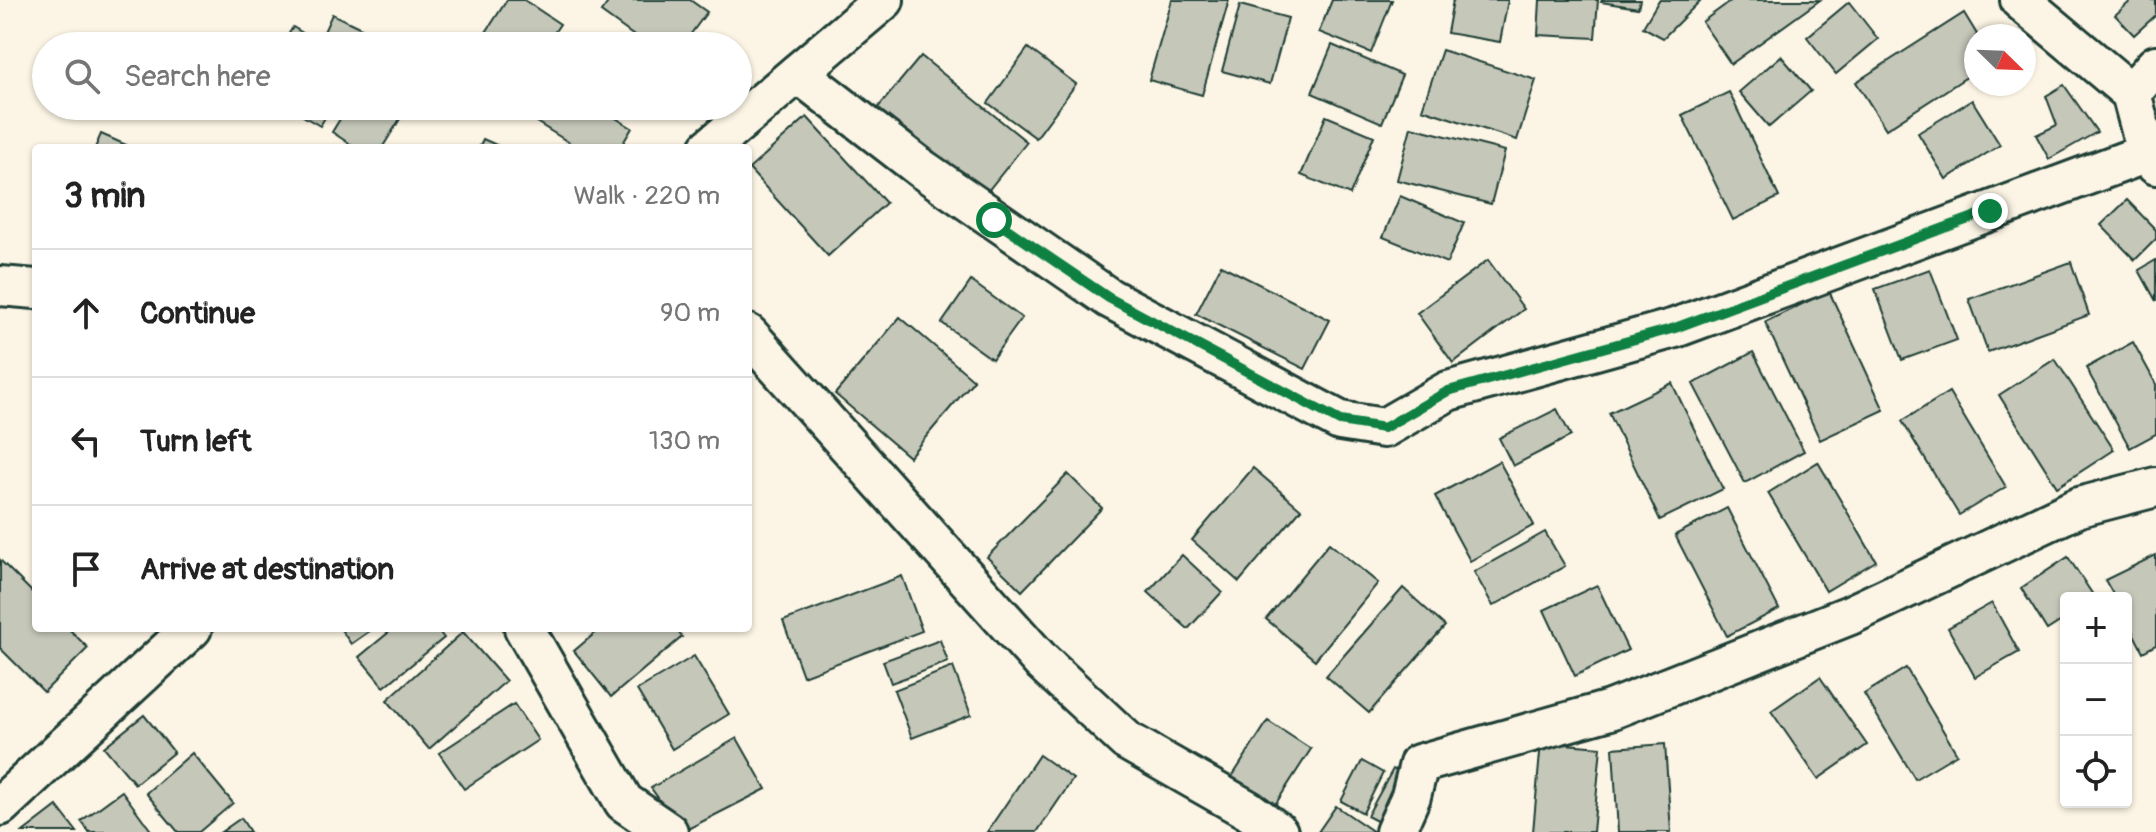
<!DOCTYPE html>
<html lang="en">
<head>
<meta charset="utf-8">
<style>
	body { margin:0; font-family:Pangolin,sans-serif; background:#f2f2f2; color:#222 }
	.controls { position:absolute; right:24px; bottom:24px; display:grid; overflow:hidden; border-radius:8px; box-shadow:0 2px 6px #0004 }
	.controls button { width:72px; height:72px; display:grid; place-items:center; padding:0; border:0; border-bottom:2px solid #e0e0e0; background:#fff; color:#222; font:40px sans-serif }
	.compass { position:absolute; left:1964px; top:24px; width:72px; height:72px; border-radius:50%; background:#fff; box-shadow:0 2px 6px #0004; rotate:113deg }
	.stop { position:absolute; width:24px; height:24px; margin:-18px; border:6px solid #0b8043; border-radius:50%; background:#fff }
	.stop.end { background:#0b8043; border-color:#fff; box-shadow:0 2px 8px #0008 }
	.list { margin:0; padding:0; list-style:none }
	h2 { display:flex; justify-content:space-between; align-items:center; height:104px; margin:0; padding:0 32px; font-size:34px }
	h2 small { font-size:26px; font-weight:400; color:#767676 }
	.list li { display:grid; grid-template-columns:52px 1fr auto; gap:24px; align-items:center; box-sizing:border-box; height:128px; padding:0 32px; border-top:2px solid #e0e0e0 }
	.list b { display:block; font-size:30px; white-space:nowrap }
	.list em { font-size:26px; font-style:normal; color:#767676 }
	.icon { flex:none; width:44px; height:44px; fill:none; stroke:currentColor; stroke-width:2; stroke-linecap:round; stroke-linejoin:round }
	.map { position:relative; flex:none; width:2156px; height:832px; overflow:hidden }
	.search { position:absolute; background:#fff; box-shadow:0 2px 6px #0004; left:32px; top:32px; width:720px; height:88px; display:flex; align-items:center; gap:20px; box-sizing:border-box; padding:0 28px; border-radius:44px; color:#767676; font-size:30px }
	.panel { position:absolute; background:#fff; box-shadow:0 2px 6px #0004; left:32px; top:144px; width:720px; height:488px; border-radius:8px }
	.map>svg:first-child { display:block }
	.building { fill:#c5c7b9; stroke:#1f3d34; stroke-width:2 }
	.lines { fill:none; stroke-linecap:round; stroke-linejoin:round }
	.minor-casing { stroke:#1f3d34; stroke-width:44 }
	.minor { stroke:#fcf5e5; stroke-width:38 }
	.route { stroke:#0b8043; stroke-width:10 }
</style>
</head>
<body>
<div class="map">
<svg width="2156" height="832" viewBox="0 0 2156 832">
	<rect width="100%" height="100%" fill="#fcf5e5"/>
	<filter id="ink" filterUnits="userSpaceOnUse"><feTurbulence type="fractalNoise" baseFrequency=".0125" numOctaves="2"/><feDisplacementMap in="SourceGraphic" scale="16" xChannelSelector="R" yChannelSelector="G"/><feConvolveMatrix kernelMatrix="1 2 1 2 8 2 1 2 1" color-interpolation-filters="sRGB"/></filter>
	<g filter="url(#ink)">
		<g class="building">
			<polygon points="507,0 524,0 560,24 545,46 477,46"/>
			<polygon points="610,0 690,0 707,12 682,46 648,46 601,12"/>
			<polygon points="1172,0 1229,0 1202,95 1149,80"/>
			<polygon points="1332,0 1392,0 1371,53 1319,32"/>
			<polygon points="1453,0 1508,0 1500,42 1447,33"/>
			<polygon points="1540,0 1598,0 1595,38 1538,35"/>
			<polygon points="1602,0 1640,0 1638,8 1601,2"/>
			<polygon points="1659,0 1701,0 1663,38 1643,27"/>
			<polygon points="1732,0 1820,0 1731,64 1702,22"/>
			<polygon points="2132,0 2156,0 2156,15 2134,35 2115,15"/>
			<polygon points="1849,2 1878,39 1836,74 1807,37"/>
			<polygon points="1240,5 1288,18 1270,84 1222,71"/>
			<polygon points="1964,13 1978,36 1976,36 1976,71 1886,129 1856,82"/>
			<polygon points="332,14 376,35 371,46 347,46 323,34"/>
			<polygon points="293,27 324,46 281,46"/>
			<polygon points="1332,45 1402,75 1382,123 1312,93"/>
			<polygon points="1028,48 1076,84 1036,138 988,103"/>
			<polygon points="1442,50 1536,80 1517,140 1422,109"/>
			<polygon points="921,56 1027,142 983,197 876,110"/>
			<polygon points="1781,56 1811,91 1769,127 1739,92"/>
			<polygon points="2064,85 2097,132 2049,159 2036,135 2057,125 2046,96"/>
			<polygon points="1729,92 1779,197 1733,220 1682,115"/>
			<polygon points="1972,100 2000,145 1946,179 1918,133"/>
			<polygon points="286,106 332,106 320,126"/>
			<polygon points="348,106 408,106 382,148 356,148 332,132"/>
			<polygon points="531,106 596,106 632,128 620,148 578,148 525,115"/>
			<polygon points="1326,116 1374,136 1350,195 1301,175"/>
			<polygon points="807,117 886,203 828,256 749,169"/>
			<polygon points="1411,127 1505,151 1491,204 1397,180"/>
			<polygon points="101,134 133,148 95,148"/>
			<polygon points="483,139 503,148 479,148"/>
			<polygon points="1400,196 1464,223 1447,263 1383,237"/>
			<polygon points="2127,200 2156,230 2156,239 2135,260 2101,225"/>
			<polygon points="1488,260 1524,309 1453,363 1417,313"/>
			<polygon points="2156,260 2156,301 2139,270"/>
			<polygon points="2071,262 2089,315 1988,352 1969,299"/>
			<polygon points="1221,265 1330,320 1305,369 1196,314"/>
			<polygon points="1930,269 1957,340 1902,360 1875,289"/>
			<polygon points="971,281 1022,318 992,359 942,323"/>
			<polygon points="1829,291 1884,410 1820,440 1765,322"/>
			<polygon points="900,317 974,380 909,457 835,394"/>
			<polygon points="2133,342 2156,384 2156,434 2130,448 2086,368"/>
			<polygon points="1753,352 1804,451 1745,483 1693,384"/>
			<polygon points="2055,359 2114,450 2057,487 1999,395"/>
			<polygon points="1672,383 1723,489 1660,520 1609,413"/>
			<polygon points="1949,392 2006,487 1959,515 1902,421"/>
			<polygon points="1557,409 1571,436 1513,466 1499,438"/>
			<polygon points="1499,461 1534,525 1470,561 1435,496"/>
			<polygon points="1818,462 1876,561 1826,591 1768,493"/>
			<polygon points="1253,468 1301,509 1239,582 1192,540"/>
			<polygon points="1068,474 1102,508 1022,591 987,557"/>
			<polygon points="1727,508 1779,609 1727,636 1675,535"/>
			<polygon points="1545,532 1565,566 1493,606 1474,572"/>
			<polygon points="1329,543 1378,583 1315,660 1266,619"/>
			<polygon points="1182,555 1222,592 1188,629 1148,592"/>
			<polygon points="2156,555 2156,645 2143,652 2126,619 2126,598 2115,598 2105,580"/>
			<polygon points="2068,557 2095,598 2066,598 2066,618 2047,630 2021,588"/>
			<polygon points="0,560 36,596 36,628 68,628 88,648 44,692 0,648"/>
			<polygon points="902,576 922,631 803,676 783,621"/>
			<polygon points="1597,585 1628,650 1575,676 1544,610"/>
			<polygon points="1403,588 1445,626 1369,713 1326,676"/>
			<polygon points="1992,603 2019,652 1975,677 1948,628"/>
			<polygon points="340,628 374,628 351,644"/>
			<polygon points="394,628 436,628 444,638 384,687 359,657"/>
			<polygon points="601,628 675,628 682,637 611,697 574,651"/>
			<polygon points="463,632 506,681 429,749 387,700"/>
			<polygon points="940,640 948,662 891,683 883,661"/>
			<polygon points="694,656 729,714 672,749 637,690"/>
			<polygon points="953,667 971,715 912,738 894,690"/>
			<polygon points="1906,668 1957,754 1915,779 1864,694"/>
			<polygon points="1820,677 1867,745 1818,779 1771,711"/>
			<polygon points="514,704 538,740 464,789 439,753"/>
			<polygon points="144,715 174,752 135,784 104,747"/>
			<polygon points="1268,721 1311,749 1271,811 1228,783"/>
			<polygon points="737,738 766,789 682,832 651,788"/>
			<polygon points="1541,742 1601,747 1593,832 1533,832"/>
			<polygon points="1665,744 1671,832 1618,832 1613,748"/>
			<polygon points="192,753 233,803 199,832 178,832 146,793"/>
			<polygon points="1039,755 1073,779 1037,832 987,832"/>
			<polygon points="1362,761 1383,773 1363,813 1341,801"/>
			<polygon points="1393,769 1411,779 1386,826 1367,816"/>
			<polygon points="122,791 152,832 89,832 81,821"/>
			<polygon points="57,806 77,832 23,832"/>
			<polygon points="1336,806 1374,832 1318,832"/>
			<polygon points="241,818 250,832 221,832"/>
		</g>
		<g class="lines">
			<g class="minor-casing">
				<g id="minor">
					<polyline points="2020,0 2131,93 2147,153 2156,165"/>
					<polyline points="798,73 922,169 1109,298 1340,421 1384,428 1448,391 1675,328 2147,153"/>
					<polyline points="2131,93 2156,65"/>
					<polyline points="709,148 884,0"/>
					<polyline points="0,286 36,289"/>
					<polyline points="748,334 1041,661 1127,741 1248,810 1278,832"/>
					<polyline points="524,628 624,802 668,832"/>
					<polyline points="0,806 192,628"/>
					<polyline points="1395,832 1411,796 1419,764 1610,710 1850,615 2079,507 2156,487"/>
				</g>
			</g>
			<use href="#minor" class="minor"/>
		</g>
	</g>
	<g class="lines" filter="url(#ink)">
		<polyline class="route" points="994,220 1109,298 1340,421 1384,428 1448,391 1675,328 1990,211"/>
	</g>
</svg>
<div class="controls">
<button>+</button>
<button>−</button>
<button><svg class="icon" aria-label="locate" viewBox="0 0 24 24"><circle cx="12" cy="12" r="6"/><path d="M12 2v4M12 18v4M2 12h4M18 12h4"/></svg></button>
</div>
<svg class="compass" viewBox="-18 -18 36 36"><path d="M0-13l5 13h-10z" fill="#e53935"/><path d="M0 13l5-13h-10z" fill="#767676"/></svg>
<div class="stop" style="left:994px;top:220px"></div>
<div class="stop end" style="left:1990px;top:211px"></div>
<div class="search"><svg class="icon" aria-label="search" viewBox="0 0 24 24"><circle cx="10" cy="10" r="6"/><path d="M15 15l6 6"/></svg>Search here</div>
<section class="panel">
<h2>3 min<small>Walk · 220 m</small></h2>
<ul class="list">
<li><svg class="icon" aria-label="ahead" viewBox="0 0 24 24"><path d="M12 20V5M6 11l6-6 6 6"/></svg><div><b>Continue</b></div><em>90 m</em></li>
<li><svg class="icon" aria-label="left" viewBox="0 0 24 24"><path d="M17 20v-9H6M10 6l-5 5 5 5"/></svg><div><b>Turn left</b></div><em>130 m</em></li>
<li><svg class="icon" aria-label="arrive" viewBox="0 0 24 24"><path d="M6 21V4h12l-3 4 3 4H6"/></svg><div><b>Arrive at destination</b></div></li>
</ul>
</section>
</div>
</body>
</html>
